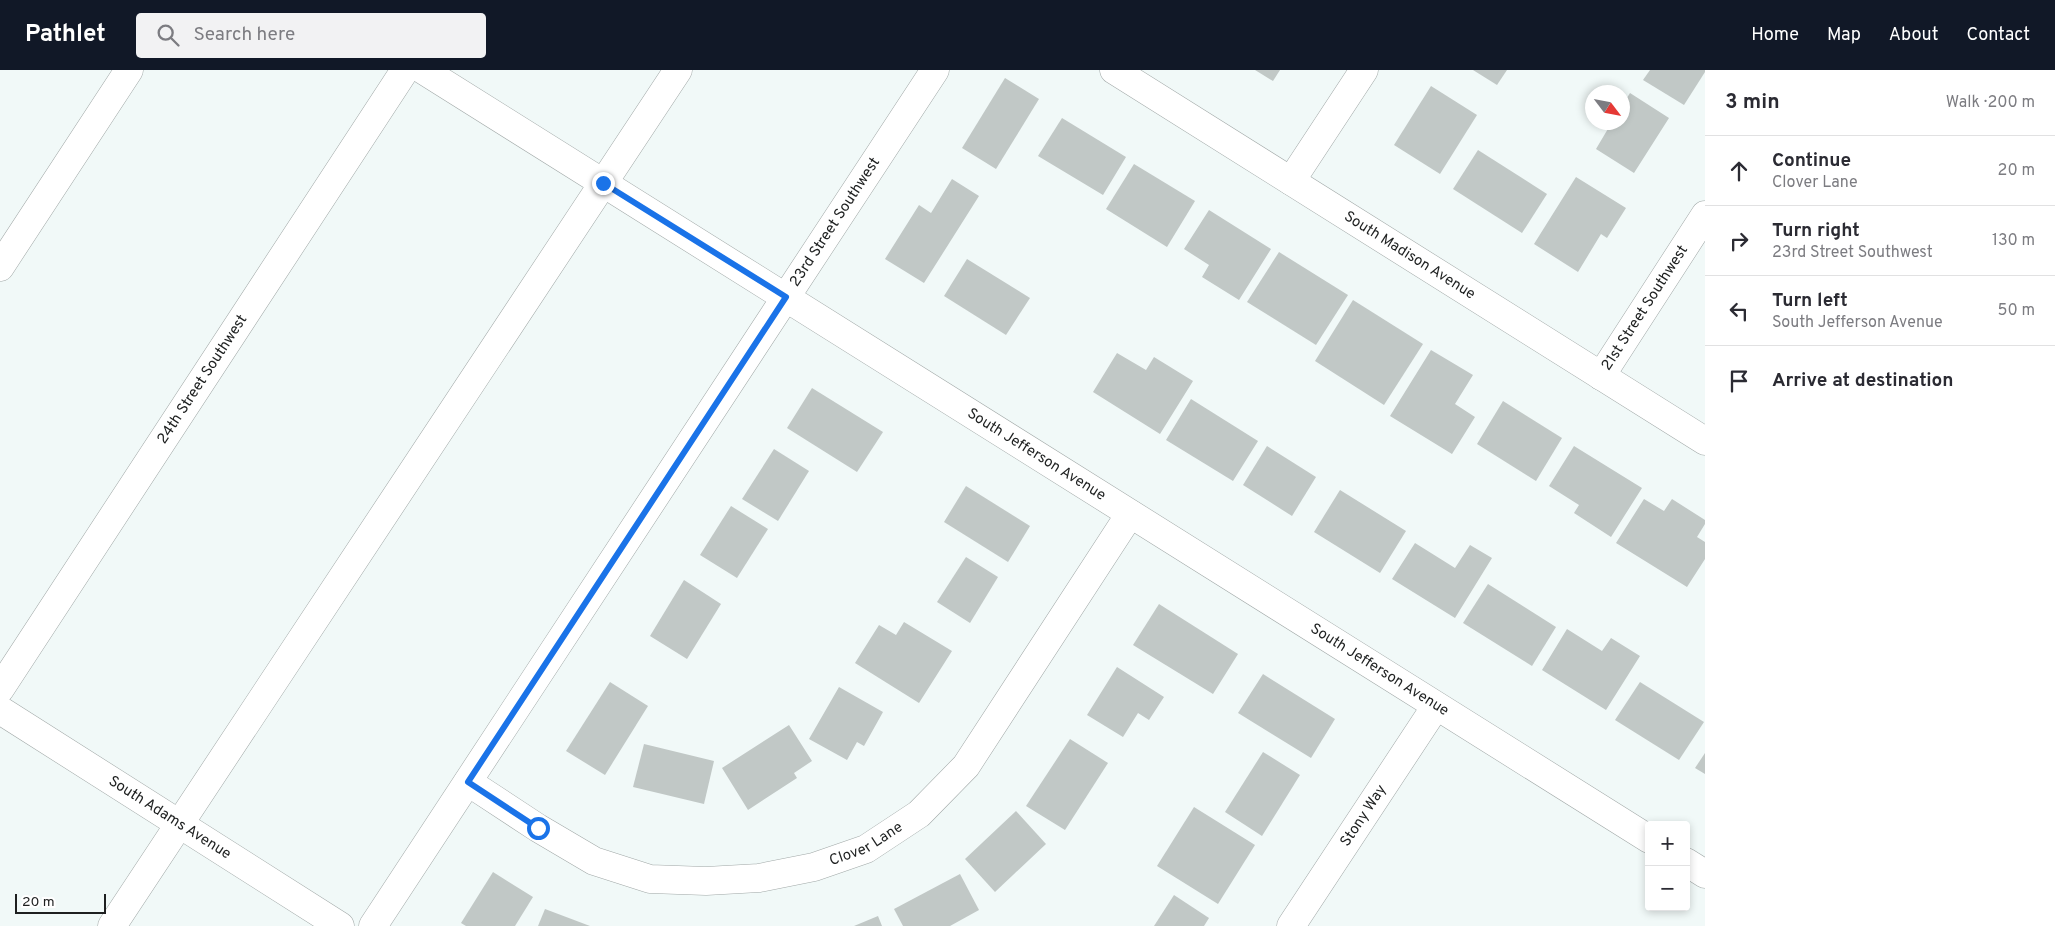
<!DOCTYPE html>
<html lang="en">
<head>
<meta charset="utf-8">
<style>
	body { margin:0; font-family:Overpass,sans-serif; background:#f2f2f3; color:#2b2b33 }
	.controls { position:absolute; right:15px; bottom:15px; display:grid; overflow:hidden; border-radius:5px; box-shadow:0 2px 8px #0003 }
	.controls button { width:45px; height:45px; display:grid; place-items:center; padding:0; border:0; border-bottom:1px solid #e1e1e2; background:#fff; color:#2b2b33; font:25px sans-serif }
	.compass { position:absolute; left:1585px; top:15px; width:45px; height:45px; border-radius:50%; background:#fff; box-shadow:0 2px 8px #0003; rotate:122deg }
	.scale { position:absolute; left:15px; bottom:12px; width:91px; box-sizing:border-box; padding-left:5px; border:2px solid #1e2020; border-top:0; font-size:14px; line-height:18px; white-space:nowrap; color:#1e2020; -webkit-text-stroke:4px #fff; paint-order:stroke }
	.stop { position:absolute; width:15px; height:15px; margin:-11px; border:4px solid #1a73e8; border-radius:50%; background:#fff }
	.stop.end { background:#1a73e8; border-color:#fff; box-shadow:0 1px 5px #0008 }
	.list { margin:0; padding:0; list-style:none }
	h2 { display:flex; justify-content:space-between; align-items:center; height:65px; margin:0; padding:0 20px; font-size:21px }
	h2 small { font-size:16px; font-weight:400; color:#7c7c81 }
	.list li { display:grid; grid-template-columns:32px 1fr auto; gap:15px; align-items:center; box-sizing:border-box; height:70px; padding:0 20px; border-top:1px solid #e1e1e2 }
	.list b { display:block; font-size:19px; white-space:nowrap }
	.list p { margin:0; font-size:16px; white-space:nowrap; color:#7c7c81 }
	.list em { font-size:16px; font-style:normal; color:#7c7c81 }
	.icon { flex:none; width:28px; height:28px; fill:none; stroke:currentColor; stroke-width:2; stroke-linecap:round; stroke-linejoin:round }
	.map { position:relative; flex:none; width:1705px; height:856px; overflow:hidden }
	header { display:flex; align-items:center; gap:30px; box-sizing:border-box; height:70px; padding:0 25px; background:#111827; color:#fff }
	header strong { font-size:24px }
	nav { display:flex; gap:28px; margin-inline-start:auto; font-size:18px }
	.search { width:350px; height:45px; background:#f2f2f3; display:flex; align-items:center; gap:12px; box-sizing:border-box; padding:0 18px; border-radius:5px; color:#7c7c81; font-size:19px }
	main { display:flex }
	aside { flex:1; background:#fff }
	.map>svg:first-child { display:block }
	.building { fill:#c1c8c6 }
	.lines { fill:none; stroke-linecap:round; stroke-linejoin:round }
	.minor-casing { stroke:#a1a8a7; stroke-width:29 }
	.minor { stroke:#fff; stroke-width:28 }
	.route { stroke:#1a73e8; stroke-width:6 }
	.labels { text-anchor:middle; dominant-baseline:central; stroke-width:4.5; stroke-linejoin:round; paint-order:stroke }
	.street-label { font-size:15px; fill:#1e2020; stroke:#fff }
</style>
</head>
<body>
<header>
<strong>Pathlet</strong>
<div class="search"><svg class="icon" aria-label="search" viewBox="0 0 24 24"><circle cx="10" cy="10" r="6"/><path d="M15 15l6 6"/></svg>Search here</div>
<nav><a>Home</a><a>Map</a><a>About</a><a>Contact</a></nav>
</header>
<main>
<div class="map">
<svg width="1705" height="856" viewBox="0 0 1705 856">
	<rect width="100%" height="100%" fill="#f1f9f8"/>
	<g class="building">
		<polygon points="1255,0 1280,0 1273,11"/>
		<polygon points="1473,0 1507,0 1497,15"/>
		<polygon points="1650,0 1705,0 1705,2 1684,35 1643,10"/>
		<polygon points="1005,8 1039,29 996,99 962,78"/>
		<polygon points="1431,16 1477,45 1440,104 1394,75"/>
		<polygon points="1630,23 1669,48 1634,103 1596,79 1612,52 1622,52 1622,36"/>
		<polygon points="1062,48 1126,87 1103,125 1038,86"/>
		<polygon points="1478,80 1547,124 1522,163 1453,119"/>
		<polygon points="1134,94 1195,131 1167,177 1106,139"/>
		<polygon points="1576,107 1626,138 1607,168 1601,164 1578,202 1534,174"/>
		<polygon points="952,109 979,126 924,213 885,189 919,135 931,143"/>
		<polygon points="1209,140 1271,179 1239,230 1202,207 1209,195 1184,179"/>
		<polygon points="1279,182 1348,225 1316,275 1247,232"/>
		<polygon points="967,189 1030,228 1006,265 944,226"/>
		<polygon points="1353,230 1423,274 1384,335 1315,291"/>
		<polygon points="1431,280 1473,305 1455,334 1475,347 1452,384 1390,346"/>
		<polygon points="1117,283 1146,300 1154,287 1193,311 1160,364 1093,322"/>
		<polygon points="812,318 883,362 857,402 787,358"/>
		<polygon points="1191,329 1258,371 1233,411 1166,370"/>
		<polygon points="1503,331 1562,368 1536,411 1477,374"/>
		<polygon points="1267,376 1316,407 1292,446 1243,415"/>
		<polygon points="1574,376 1642,418 1611,467 1574,443 1579,435 1549,416"/>
		<polygon points="774,379 809,401 778,451 742,429"/>
		<polygon points="966,416 1030,456 1008,492 944,452"/>
		<polygon points="1340,420 1406,461 1380,503 1314,462"/>
		<polygon points="1644,429 1664,441 1672,429 1705,450 1705,454 1697,467 1705,472 1705,489 1687,517 1616,473"/>
		<polygon points="731,436 768,459 737,508 700,485"/>
		<polygon points="1415,473 1455,498 1470,475 1492,488 1455,548 1392,509"/>
		<polygon points="966,487 998,507 970,553 937,532"/>
		<polygon points="684,510 721,534 687,589 650,566"/>
		<polygon points="1488,514 1556,557 1532,596 1463,553"/>
		<polygon points="1159,534 1238,584 1213,624 1133,575"/>
		<polygon points="904,552 952,581 919,633 855,593 879,555 896,565"/>
		<polygon points="1567,559 1602,581 1611,568 1640,586 1606,640 1542,600"/>
		<polygon points="1117,597 1164,627 1149,650 1138,643 1123,667 1087,645"/>
		<polygon points="1263,604 1335,649 1311,688 1238,643"/>
		<polygon points="610,612 648,636 605,705 566,681"/>
		<polygon points="1640,612 1704,652 1679,690 1615,650"/>
		<polygon points="839,617 883,642 864,676 857,672 847,690 809,669"/>
		<polygon points="789,655 812,691 794,703 797,708 748,740 722,698"/>
		<polygon points="1070,669 1108,693 1065,760 1026,736"/>
		<polygon points="644,674 714,691 704,734 633,717"/>
		<polygon points="1263,682 1300,705 1262,766 1225,742"/>
		<polygon points="1705,683 1705,704 1695,698"/>
		<polygon points="1194,737 1255,775 1218,834 1157,796"/>
		<polygon points="1016,741 1046,774 995,822 965,789"/>
		<polygon points="493,802 533,827 515,856 466,856 461,853"/>
		<polygon points="960,804 979,840 950,856 903,856 894,839"/>
		<polygon points="1174,825 1209,848 1204,856 1154,856"/>
		<polygon points="545,839 590,856 538,856"/>
		<polygon points="878,846 882,856 854,856"/>
	</g>
	<g class="lines">
		<g class="minor-casing">
			<g id="minor">
				<path id="s1" d="M423,0L1649,769"/>
				<path id="s2" d="M1114,0L1705,371"/>
				<polyline points="1291,111 1364,0"/>
				<polyline points="0,197 129,0"/>
				<path id="s3" d="M1601,306L1705,145"/>
				<path id="s4" d="M0,619L405,0"/>
				<path id="s5" d="M0,640L340,856"/>
				<path id="s6" d="M468,712L538,758L594,791L650,809L706,811L759,808L814,797L866,779L919,744L966,696L1130,444"/>
				<polyline points="1686,792 1705,804"/>
				<polyline points="112,856 678,0"/>
				<path id="s7" d="M373,856L935,0"/>
				<path id="s8" d="M1291,856L1436,636"/>
			</g>
		</g>
		<use href="#minor" class="minor"/>
	</g>
	<g class="lines">
		<polyline class="route" points="538,758 468,712 786,227 603,113"/>
	</g>
	<g class="labels">
		<g class="street-label">
			<text stroke="none"><textPath href="#s7" startOffset="842">23rd Street Southwest</textPath></text>
			<text stroke="none"><textPath href="#s2" startOffset="349">South Madison Avenue</textPath></text>
			<text stroke="none"><textPath href="#s3" startOffset="81">21st Street Southwest</textPath></text>
			<text stroke="none"><textPath href="#s4" startOffset="370">24th Street Southwest</textPath></text>
			<text stroke="none"><textPath href="#s1" startOffset="724">South Jefferson Avenue</textPath></text>
			<text stroke="none"><textPath href="#s1" startOffset="1129">South Jefferson Avenue</textPath></text>
			<text stroke="none"><textPath href="#s8" startOffset="132">Stony Way</textPath></text>
			<text stroke="none"><textPath href="#s5" startOffset="201">South Adams Avenue</textPath></text>
			<text stroke="none"><textPath href="#s6" startOffset="430">Clover Lane</textPath></text>
		</g>
	</g>
</svg>
<div class="controls">
<button>+</button>
<button>−</button>
</div>
<svg class="compass" viewBox="-18 -18 36 36"><path d="M0-13l5 13h-10z" fill="#e53935"/><path d="M0 13l5-13h-10z" fill="#7c7c81"/></svg>
<div class="scale">20 m</div>
<div class="stop" style="left:538px;top:758px"></div>
<div class="stop end" style="left:603px;top:113px"></div>
</div>
<aside>
<h2>3 min<small>Walk · 200 m</small></h2>
<ul class="list">
<li><svg class="icon" aria-label="ahead" viewBox="0 0 24 24"><path d="M12 20V5M6 11l6-6 6 6"/></svg><div><b>Continue</b><p>Clover Lane</p></div><em>20 m</em></li>
<li><svg class="icon" aria-label="right" viewBox="0 0 24 24"><path d="M7 20v-9h11M14 6l5 5-5 5"/></svg><div><b>Turn right</b><p>23rd Street Southwest</p></div><em>130 m</em></li>
<li><svg class="icon" aria-label="left" viewBox="0 0 24 24"><path d="M17 20v-9H6M10 6l-5 5 5 5"/></svg><div><b>Turn left</b><p>South Jefferson Avenue</p></div><em>50 m</em></li>
<li><svg class="icon" aria-label="arrive" viewBox="0 0 24 24"><path d="M6 21V4h12l-3 4 3 4H6"/></svg><div><b>Arrive at destination</b></div></li>
</ul>
</aside>
</main>
</body>
</html>
